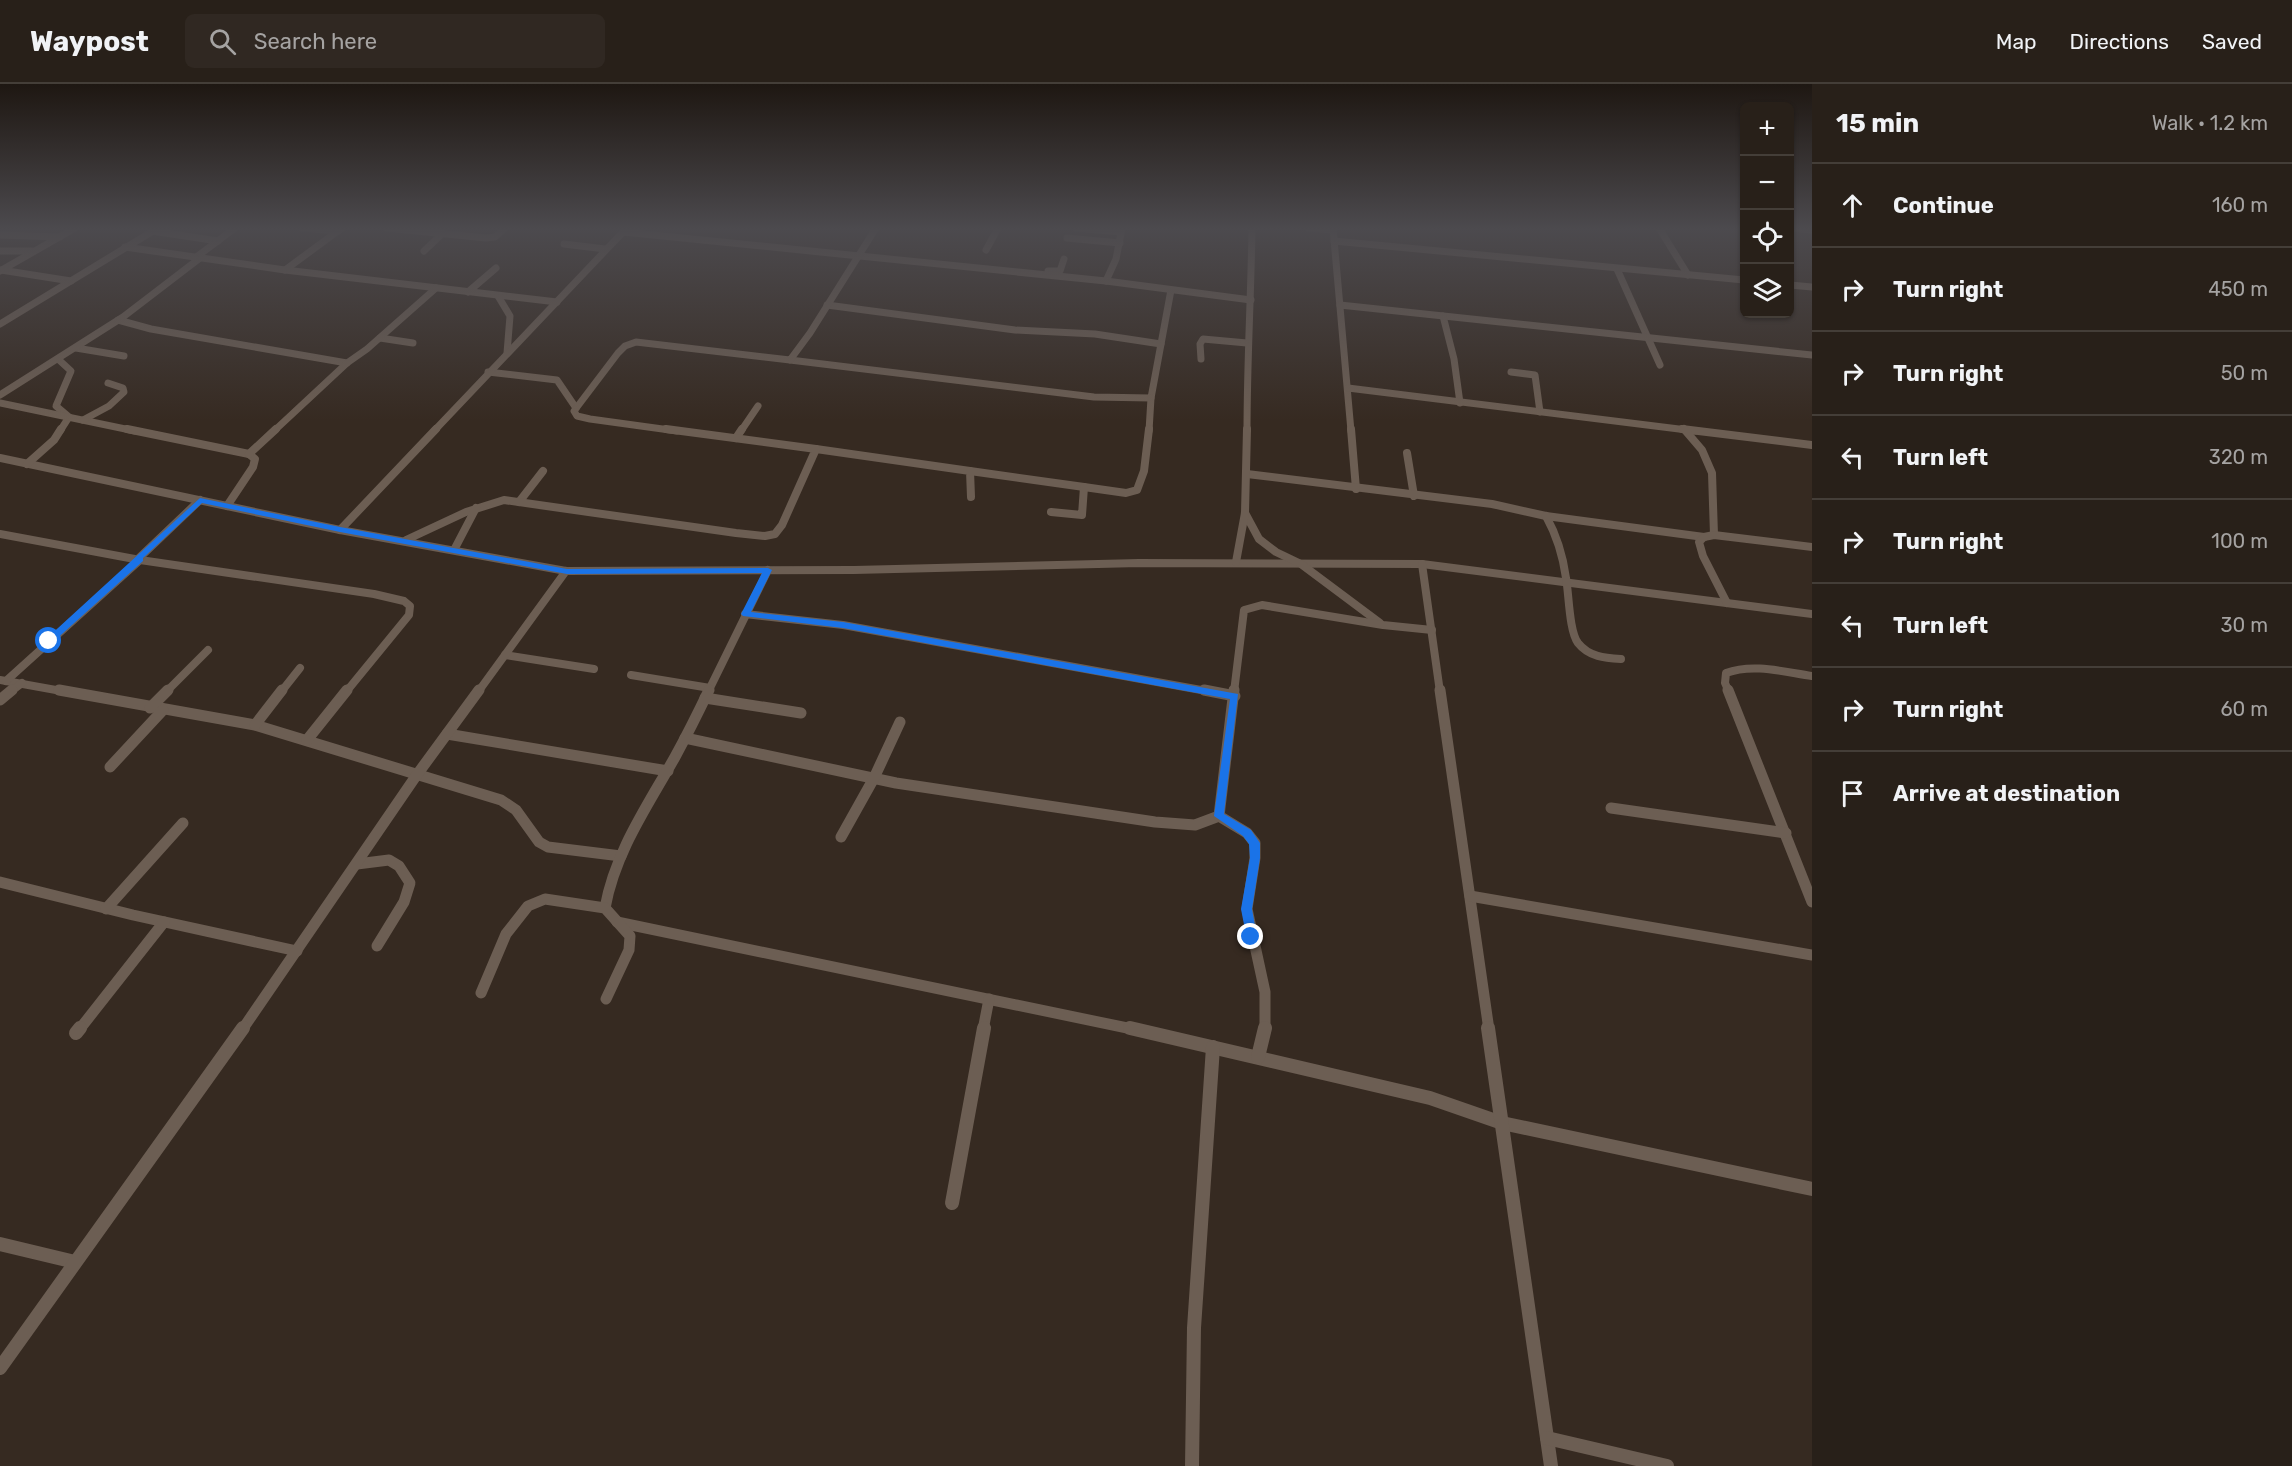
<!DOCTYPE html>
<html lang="en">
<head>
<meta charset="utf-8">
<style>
	body { margin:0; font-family:Rubik,sans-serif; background:#302822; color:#f1f3f6 }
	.controls { position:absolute; right:18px; top:18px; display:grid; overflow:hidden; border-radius:9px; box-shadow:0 2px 4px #0004 }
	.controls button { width:54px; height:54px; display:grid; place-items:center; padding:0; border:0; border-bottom:2px solid #443e38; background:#282019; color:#f1f3f6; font:30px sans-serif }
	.stop { position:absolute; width:18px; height:18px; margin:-14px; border:4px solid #1a73e8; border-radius:50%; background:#fff }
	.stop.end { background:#1a73e8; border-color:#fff; box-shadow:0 2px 6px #0008 }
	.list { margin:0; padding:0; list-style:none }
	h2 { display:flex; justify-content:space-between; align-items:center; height:78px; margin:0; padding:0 24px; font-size:26px }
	h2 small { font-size:20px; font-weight:400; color:#a5a3a2 }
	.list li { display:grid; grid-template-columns:39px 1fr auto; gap:18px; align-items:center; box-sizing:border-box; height:84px; padding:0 24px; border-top:2px solid #443e38 }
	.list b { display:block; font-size:22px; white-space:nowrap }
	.list em { font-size:20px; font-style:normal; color:#a5a3a2 }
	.icon { flex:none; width:33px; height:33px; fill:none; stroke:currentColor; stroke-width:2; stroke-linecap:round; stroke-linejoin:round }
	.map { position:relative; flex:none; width:1812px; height:1382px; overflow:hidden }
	header { display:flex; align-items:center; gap:36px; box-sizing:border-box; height:84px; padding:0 30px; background:#282019; border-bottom:2px solid #443e38 }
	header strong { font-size:28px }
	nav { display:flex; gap:33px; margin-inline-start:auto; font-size:21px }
	.search { width:420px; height:54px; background:#302822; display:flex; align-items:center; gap:15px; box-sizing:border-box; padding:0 21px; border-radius:9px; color:#a5a3a2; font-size:22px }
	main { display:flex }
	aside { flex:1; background:#282019 }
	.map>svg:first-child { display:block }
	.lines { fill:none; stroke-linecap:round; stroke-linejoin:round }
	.minor-far3 { stroke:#6c5e53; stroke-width:7 }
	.minor-far2 { stroke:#6c5e53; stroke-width:8 }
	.minor-far1 { stroke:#6c5e53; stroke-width:11 }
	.minor { stroke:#6c5e53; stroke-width:14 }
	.route { fill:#1a73e8 }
</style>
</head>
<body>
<header>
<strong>Waypost</strong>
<div class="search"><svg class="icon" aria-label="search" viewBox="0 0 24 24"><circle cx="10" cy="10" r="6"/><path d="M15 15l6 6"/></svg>Search here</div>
<nav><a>Map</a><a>Directions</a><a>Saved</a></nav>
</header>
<main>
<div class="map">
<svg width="1812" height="1382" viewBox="0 0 1812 1382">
	<rect width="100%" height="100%" fill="#362a21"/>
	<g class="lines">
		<g class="minor-far3">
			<polyline points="302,144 338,147"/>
			<polyline points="387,144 486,154 495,153 505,144"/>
			<polyline points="1076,144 1121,148"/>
			<polyline points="1308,144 1333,146"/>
			<polyline points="1333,144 1351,347"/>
			<polyline points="1659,144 1688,191"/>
			<polyline points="1790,144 1812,146"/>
			<polyline points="152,147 218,157"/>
			<polyline points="0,151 60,153"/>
			<polyline points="1067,154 1120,159"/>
			<polyline points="1334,157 1744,196"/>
			<polyline points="564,160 605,165"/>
			<polyline points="125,163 285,186 557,218"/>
			<polyline points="986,166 998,144"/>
			<polyline points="0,167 32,167"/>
			<polyline points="424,167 442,150"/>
			<polyline points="195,174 235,144"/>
			<polyline points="1617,185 1660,281"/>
			<polyline points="1,186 71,197"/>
			<polyline points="285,186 342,144"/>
			<polyline points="0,187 75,144"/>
			<polyline points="1048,187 1060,187 1064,175"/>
			<polyline points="1106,197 1116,175 1122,144"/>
			<polyline points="1790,201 1812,203"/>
			<polyline points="468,208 496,184"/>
			<polyline points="498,212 510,232 507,269"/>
			<polyline points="827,221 1015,246 1095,250 1161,260"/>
			<polyline points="1340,221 1812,271"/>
			<polyline points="1443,232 1454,275 1460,319"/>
			<polyline points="118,236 151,245 347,279"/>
			<polyline points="0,240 158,144"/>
			<polyline points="380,254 413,259"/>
			<polyline points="76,264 124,272"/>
			<polyline points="58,275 71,287 56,322 69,333 60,347"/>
			<polyline points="1201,275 1200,260 1203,255 1247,259"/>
			<polyline points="790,276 1094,313 1151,314 1171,206"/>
			<polyline points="488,288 557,296 576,324"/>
			<polyline points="1511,288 1535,291 1540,328"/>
			<polyline points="1348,304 1695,347"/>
			<polyline points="0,311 123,233 200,174"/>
			<polyline points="0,319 135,347"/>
			<polyline points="83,336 109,322 124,308 123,304 108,299"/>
			<polyline points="274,347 347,279 367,265 436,204"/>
			<polyline points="434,347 623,148 1106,197 1251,216"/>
			<polyline points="677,347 590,335 577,332 574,327 618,269 625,262 636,258 790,276 810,249 876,144"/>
			<polyline points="741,347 758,322"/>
			<polyline points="1149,347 1151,314"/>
			<path d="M1247,347C1247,279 1251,212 1252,144"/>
		</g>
		<g class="minor-far2">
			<polyline points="127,345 249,370 255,375 253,383 227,422"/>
			<polyline points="1351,345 1356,405"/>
			<polyline points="1682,345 1812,361"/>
			<polyline points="1684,345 1702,366 1712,389 1714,451"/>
			<polyline points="736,354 742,345"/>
			<polyline points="816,365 970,387 971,413"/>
			<polyline points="1407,369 1414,412"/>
			<polyline points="249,370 276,345"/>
			<polyline points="0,374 340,446 566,487 854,486 1139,479 1422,480 1812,530"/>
			<polyline points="27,380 54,356 61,345"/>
			<polyline points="970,387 1084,403 1082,431 1051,428"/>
			<polyline points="1247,390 1492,420 1546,432 1704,453"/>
			<polyline points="1084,403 1126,409 1137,406 1144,387 1149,345"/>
			<polyline points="519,418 543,387"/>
			<polyline points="1245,429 1259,455 1276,468 1301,480 1380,539"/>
			<path d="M1546,432C1557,452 1563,472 1566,494C1569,510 1569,547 1578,559C1589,573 1605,574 1621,575"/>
			<polyline points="340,446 436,345"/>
			<polyline points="0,450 140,476 374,510 404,517 410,522 409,531 346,608"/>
			<polyline points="406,456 466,428 504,416 736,449 765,452 775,450 782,441 816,365 666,345"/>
			<polyline points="454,466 476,424"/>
			<polyline points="138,475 200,416"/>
			<polyline points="1236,478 1245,429 1247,345"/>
			<polyline points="1422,480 1440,608"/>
			<polyline points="1727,519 1703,472 1699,458 1704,453 1714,451 1812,463"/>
			<polyline points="745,530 843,541 1212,608"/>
			<polyline points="505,571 594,585"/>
			<polyline points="631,591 710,604"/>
			<polyline points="0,596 67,608"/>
			<polyline points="6,597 140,476"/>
			<polyline points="10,608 22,599"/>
			<polyline points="166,608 208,566"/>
			<polyline points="281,608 300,584"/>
			<polyline points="478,608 566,487"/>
			<polyline points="708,608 768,486"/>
			<polyline points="1234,608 1244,526 1262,521 1383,541 1432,546"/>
			<path d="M1729,608L1725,599L1726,589C1753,579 1784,588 1812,592"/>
		</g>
		<g class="minor-far1">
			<polyline points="59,606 255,641 501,716 516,726 539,758 548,763 621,772"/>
			<polyline points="1204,606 1235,612"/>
			<polyline points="1440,606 1489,946"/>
			<polyline points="1728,606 1812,818"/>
			<polyline points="705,614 801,629"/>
			<polyline points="0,616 12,606"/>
			<polyline points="150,624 168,606"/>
			<polyline points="255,641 282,606"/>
			<polyline points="447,650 668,687"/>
			<polyline points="685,654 896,699 1155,738 1195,741 1219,732"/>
			<polyline points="307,656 347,606"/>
			<polyline points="110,683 163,626"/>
			<polyline points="1611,724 1786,749"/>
			<polyline points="1219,732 1234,606"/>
			<polyline points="1219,732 1247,749 1255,759 1255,774 1247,825 1265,908 1265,946"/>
			<polyline points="841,753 874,694 900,638"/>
			<polyline points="357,780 389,776 399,782 410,799 404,818 377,862"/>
			<polyline points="0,798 133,831 297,867"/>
			<polyline points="1470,812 1812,871"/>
			<path d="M605,824C615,768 648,721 675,673C687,651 698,629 709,606"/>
			<polyline points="106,825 183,739"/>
			<polyline points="617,838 1137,946"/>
			<polyline points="481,909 506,850 528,822 545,815 605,824 630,852 629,866 606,915"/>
			<polyline points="79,946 164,838"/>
			<polyline points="242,946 416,692 479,606"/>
			<polyline points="983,946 989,915"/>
		</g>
		<g class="minor">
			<polyline points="1130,944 1430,1014 1502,1039 1812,1105"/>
			<polyline points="1488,944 1551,1382"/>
			<polyline points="76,949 80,944"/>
			<polyline points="1258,973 1265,944"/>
			<polyline points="952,1119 984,944"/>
			<polyline points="0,1160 75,1178"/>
			<polyline points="0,1284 243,944"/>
			<polyline points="1547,1354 1667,1382"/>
			<polyline points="1192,1382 1194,1244 1213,963"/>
		</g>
	</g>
	<linearGradient id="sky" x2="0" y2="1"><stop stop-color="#1e1712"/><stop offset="0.43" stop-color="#4c4a4e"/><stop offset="1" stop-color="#4c4a4e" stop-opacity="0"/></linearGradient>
	<rect width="1812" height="337" fill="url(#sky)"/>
	<polygon class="route" points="200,414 340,443 567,485 768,484 772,486 751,528 843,538 1238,610 1224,730 1251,746 1260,759 1260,774 1252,825 1257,853 1251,858 1247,856 1241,825 1250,774 1249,760 1243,752 1214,732 1230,615 843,544 743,532 741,530 762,489 567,490 340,448 202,419 143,474 143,477 52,559 46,559 46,555"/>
</svg>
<div class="controls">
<button>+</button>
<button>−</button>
<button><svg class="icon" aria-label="locate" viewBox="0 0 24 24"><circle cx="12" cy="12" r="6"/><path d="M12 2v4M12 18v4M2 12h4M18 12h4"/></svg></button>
<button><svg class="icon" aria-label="layers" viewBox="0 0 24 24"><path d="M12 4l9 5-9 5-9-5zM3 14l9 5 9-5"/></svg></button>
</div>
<div class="stop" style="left:49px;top:557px"></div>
<div class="stop end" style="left:1251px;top:853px"></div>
</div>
<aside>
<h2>15 min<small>Walk · 1.2 km</small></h2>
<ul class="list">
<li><svg class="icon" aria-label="ahead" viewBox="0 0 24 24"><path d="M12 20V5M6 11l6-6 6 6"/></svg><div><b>Continue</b></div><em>160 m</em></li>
<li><svg class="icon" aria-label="right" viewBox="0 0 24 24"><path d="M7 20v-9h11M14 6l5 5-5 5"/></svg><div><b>Turn right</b></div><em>450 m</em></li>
<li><svg class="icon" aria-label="right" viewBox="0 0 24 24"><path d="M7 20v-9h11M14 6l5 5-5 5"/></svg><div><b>Turn right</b></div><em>50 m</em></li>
<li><svg class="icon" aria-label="left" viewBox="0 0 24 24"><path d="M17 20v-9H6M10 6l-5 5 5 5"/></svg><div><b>Turn left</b></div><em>320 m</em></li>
<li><svg class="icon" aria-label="right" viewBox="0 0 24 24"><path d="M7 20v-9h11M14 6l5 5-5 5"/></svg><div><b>Turn right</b></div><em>100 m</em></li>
<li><svg class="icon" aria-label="left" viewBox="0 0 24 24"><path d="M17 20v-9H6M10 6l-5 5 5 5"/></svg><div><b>Turn left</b></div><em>30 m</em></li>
<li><svg class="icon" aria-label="right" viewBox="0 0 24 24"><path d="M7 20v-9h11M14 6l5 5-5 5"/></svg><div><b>Turn right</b></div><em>60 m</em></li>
<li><svg class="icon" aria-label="arrive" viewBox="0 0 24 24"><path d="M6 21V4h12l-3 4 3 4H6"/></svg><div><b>Arrive at destination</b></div></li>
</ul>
</aside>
</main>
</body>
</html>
